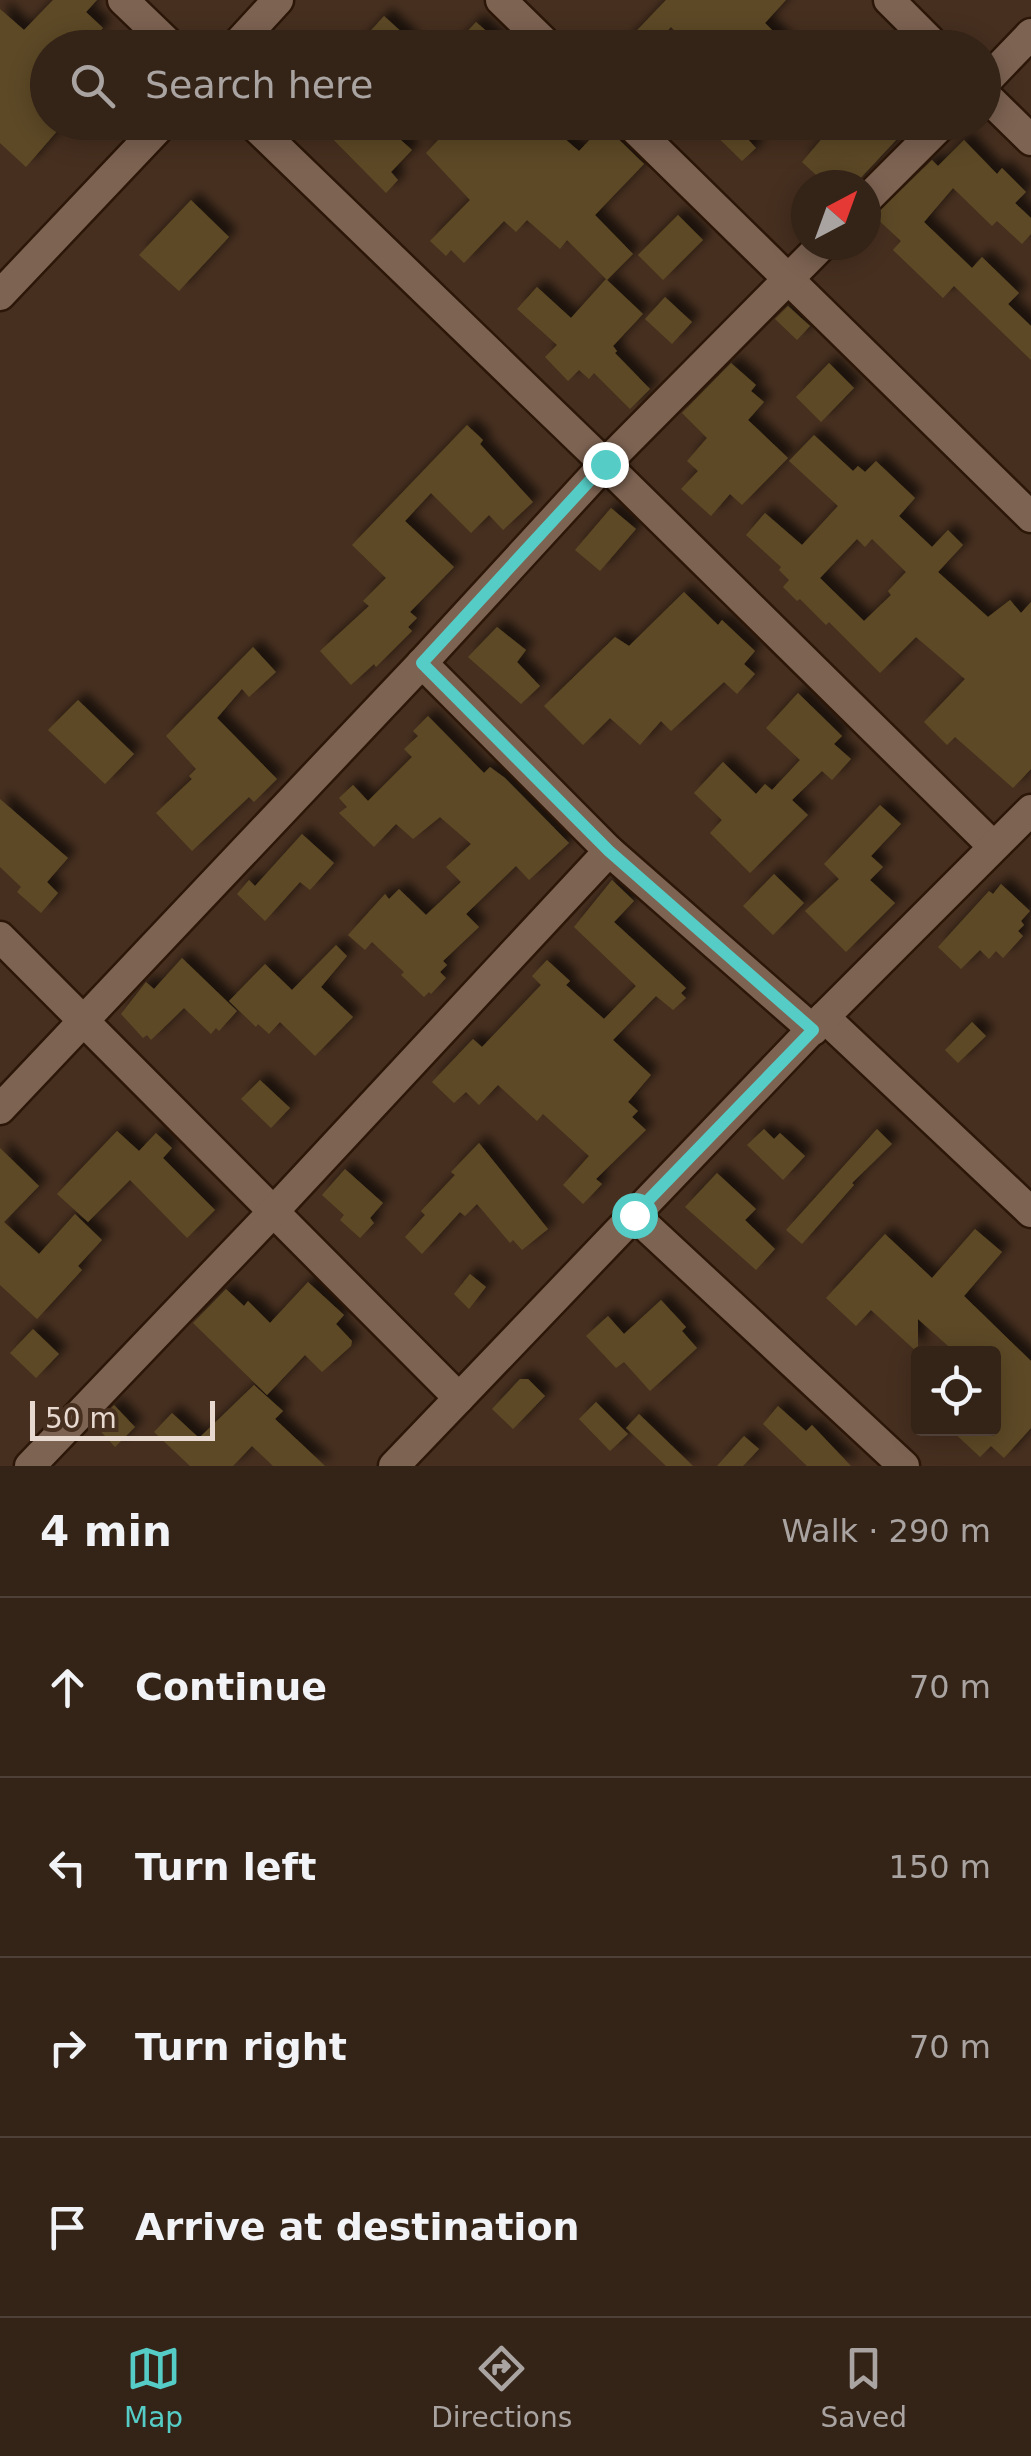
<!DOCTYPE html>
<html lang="en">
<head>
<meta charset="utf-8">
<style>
	body { margin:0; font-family:"DejaVu Sans",sans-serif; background:#3f2f24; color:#f1f3f6 }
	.controls { position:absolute; right:30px; bottom:30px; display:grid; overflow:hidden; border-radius:10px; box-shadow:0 5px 25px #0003 }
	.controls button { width:90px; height:90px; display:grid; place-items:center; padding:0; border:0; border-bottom:2px solid #4e4036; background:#342317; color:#f1f3f6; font:50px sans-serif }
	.compass { position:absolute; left:791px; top:170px; width:90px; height:90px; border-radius:50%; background:#342317; box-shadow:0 5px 25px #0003; rotate:41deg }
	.scale { position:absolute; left:30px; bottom:25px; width:185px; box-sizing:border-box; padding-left:10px; border:5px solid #e8d9d0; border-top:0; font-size:28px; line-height:35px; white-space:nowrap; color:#e8d9d0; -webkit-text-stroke:8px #462f1f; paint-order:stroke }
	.stop { position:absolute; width:30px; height:30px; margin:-22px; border:8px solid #55cdc6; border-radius:50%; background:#fff }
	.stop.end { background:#55cdc6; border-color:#fff; box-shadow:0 2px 10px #0008 }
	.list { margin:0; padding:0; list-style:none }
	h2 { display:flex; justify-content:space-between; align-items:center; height:130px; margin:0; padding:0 40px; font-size:42px }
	h2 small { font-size:32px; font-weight:400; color:#a9a4a1 }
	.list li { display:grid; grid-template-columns:65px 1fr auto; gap:30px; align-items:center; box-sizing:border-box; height:180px; padding:0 40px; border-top:2px solid #4e4036 }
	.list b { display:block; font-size:38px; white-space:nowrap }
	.list em { font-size:32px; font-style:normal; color:#a9a4a1 }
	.icon { flex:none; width:55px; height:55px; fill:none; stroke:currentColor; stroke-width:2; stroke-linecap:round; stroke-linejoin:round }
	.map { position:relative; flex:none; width:1031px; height:1466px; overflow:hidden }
	.search { position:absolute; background:#342317; box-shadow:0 5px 25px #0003; left:30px; right:30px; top:30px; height:110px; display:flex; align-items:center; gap:25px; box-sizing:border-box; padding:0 35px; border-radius:55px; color:#a9a4a1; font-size:38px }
	.sheet { height:850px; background:#342317 }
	nav { display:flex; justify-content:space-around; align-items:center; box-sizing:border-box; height:140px; border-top:2px solid #4e4036; background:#342317; font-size:28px; color:#a9a4a1 }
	nav a { display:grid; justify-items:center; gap:5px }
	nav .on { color:#55cdc6 }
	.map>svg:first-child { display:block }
	.building { fill:#5d4a26; fill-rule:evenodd; filter:url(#shadow) }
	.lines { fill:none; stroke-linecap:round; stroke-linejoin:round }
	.minor-casing { stroke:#2b1607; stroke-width:35 }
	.minor { stroke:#7d6352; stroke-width:30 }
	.route { stroke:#55cdc6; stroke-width:12 }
</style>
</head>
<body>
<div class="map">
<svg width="1031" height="1466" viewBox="0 0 1031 1466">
	<defs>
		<filter id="shadow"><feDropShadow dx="8" dy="-8" stdDeviation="5" flood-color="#0009"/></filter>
	</defs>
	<rect width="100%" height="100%" fill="#462f1f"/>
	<g class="building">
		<polygon points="53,0 97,0 86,12 103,28 85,48 48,48 48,122 65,122 26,167 0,143 0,9 24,30"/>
		<polygon points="666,0 786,0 765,23 790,48 692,48 671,27 651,48 620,48"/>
		<polygon points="384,16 406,36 415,48 355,48"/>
		<polygon points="476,22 506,48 452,48"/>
		<polygon points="316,122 370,122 386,139 392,132 412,150 391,172 398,180 386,193"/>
		<polygon points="455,122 545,122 579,151 604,125 644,164 595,215 633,254 607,280 567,240 560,249 527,220 516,232 504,221 464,263 451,250 446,256 430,241 470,200 426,153"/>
		<polygon points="702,122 757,122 744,135 756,148 742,161"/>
		<polygon points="836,122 913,122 854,185 827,185 802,162"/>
		<polygon points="964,140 997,174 1002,168 1026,192 1015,203 1031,218 1031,234 1022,244 997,221 992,226 953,188 924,222 972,268 982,257 1019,293 1008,304 1031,326 1031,360 954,286 943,298 893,250 901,241 874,216 932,160 938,166"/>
		<polygon points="191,200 229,237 179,291 139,255"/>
		<polygon points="678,215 703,240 663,280 638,255"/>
		<polygon points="606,279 643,314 613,346 617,351 615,353 650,389 630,409 594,373 589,379 579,370 568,381 545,357 557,345 517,309 537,287 571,318"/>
		<polygon points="665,297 692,322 672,344 645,319"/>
		<polygon points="788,306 810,326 797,340 775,319"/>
		<polygon points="731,363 756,385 751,391 764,402 748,420 788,458 742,505 730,494 711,516 681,489 698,471 687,461 707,438 682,413"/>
		<polygon points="829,363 854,388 821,422 796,397"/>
		<polygon points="467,425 483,440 480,444 533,502 503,530 489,515 471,533 431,493 405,521 454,567 410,612 417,618 408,627 412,631 376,667 374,664 351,685 320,651 369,606 363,601 386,578 352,545"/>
		<path d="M814,435L853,471L858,466L865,472L876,461L915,498L899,516L932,547L948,530L963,545L938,572L988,617L1010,600L1021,613L1031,602V769L1013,788L955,737L947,745L924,722L965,679L916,637L880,673L829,622L826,625L800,599L797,601L783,587L789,580L779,570L781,567L746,535L765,513L802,545L838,506L789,461ZM857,539L865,547L872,539L906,572L888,591L891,595L864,621L820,578Z"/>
		<polygon points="611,508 636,529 600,571 575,550"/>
		<polygon points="684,592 718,625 722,620 755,651 744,664 755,674 737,694 724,682 671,731 661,721 640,745 610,718 583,745 544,706 615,637 629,646"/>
		<polygon points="497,627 526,650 517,662 540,686 521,704 468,657"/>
		<polygon points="253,647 276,672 249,697 242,689 217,718 277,779 254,802 249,797 192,851 156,813 192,779 189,776 196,769 166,736"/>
		<polygon points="798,693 842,736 834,744 851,759 832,780 822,771 792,800 808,815 750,873 710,833 722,820 694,793 723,762 756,794 765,784 772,790 800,760 766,728"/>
		<polygon points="78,700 134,754 105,784 48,730"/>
		<polygon points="428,716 484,773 490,767 505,778 569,843 529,880 516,866 466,914 479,927 443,961 447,965 440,972 446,978 431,994 429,992 424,997 401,975 404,972 372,942 365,950 348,935 385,894 389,899 399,889 426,915 461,882 446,867 471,844 440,817 413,839 396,824 374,847 339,813 347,807 339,798 353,785 368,801 412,757 404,749 418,736 413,731"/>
		<polygon points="0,799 68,858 47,882 58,893 41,913 17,892 21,887 0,867"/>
		<polygon points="880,805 901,824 871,856 883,867 870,880 895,903 846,952 805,911 839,879 824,864"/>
		<polygon points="302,834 334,863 310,890 300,882 265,921 237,894 249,880 255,886"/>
		<polygon points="774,874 804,903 773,935 743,906"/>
		<polygon points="612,880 634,901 614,922 686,988 681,993 686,998 673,1010 656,996 613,1040 651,1075 628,1102 638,1111 632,1117 646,1130 596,1179 602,1184 583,1204 563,1185 589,1156 543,1114 537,1121 498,1085 479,1105 466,1092 454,1103 432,1082 473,1039 482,1047 541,985 532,976 547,960 570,981 566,985 604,1019 636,986 574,927"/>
		<polygon points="1001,884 1030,911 1021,921 1024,925 1018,931 1023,936 1003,958 996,951 989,959 980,950 961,969 938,947 989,891 993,894"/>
		<polygon points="336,945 347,956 321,987 353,1017 315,1056 280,1022 269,1034 258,1024 256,1027 229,1001 265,964 292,990"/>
		<polygon points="182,958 237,1011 219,1031 216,1028 211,1034 184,1008 151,1040 147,1035 143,1038 121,1014 146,982 154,989"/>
		<polygon points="972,1022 986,1036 958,1063 945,1050"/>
		<polygon points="260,1080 290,1108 271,1128 241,1099"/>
		<polygon points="764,1129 774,1139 780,1133 805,1156 783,1180 747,1145"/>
		<polygon points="877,1129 892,1144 852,1183 854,1185 802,1244 786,1230"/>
		<polygon points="117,1131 139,1151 156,1133 172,1148 163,1158 215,1210 187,1238 130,1180 88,1222 57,1194"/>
		<polygon points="479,1143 548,1229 522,1250 513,1240 510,1243 477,1204 465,1216 460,1212 422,1254 405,1237 425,1215 421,1211 455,1175 451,1172"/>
		<polygon points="0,1148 39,1186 4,1222 39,1254 75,1214 102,1240 78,1266 82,1270 37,1319 0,1285"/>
		<polygon points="345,1169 383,1203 370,1218 374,1223 360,1238 340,1220 344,1215 322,1195"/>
		<polygon points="717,1173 756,1209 745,1220 775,1249 756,1270 685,1207"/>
		<polygon points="975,1229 1002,1252 964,1296 1031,1361 1031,1428 1004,1458 991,1446 980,1457 949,1428 994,1428 994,1354 957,1354 918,1319 918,1353 871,1310 856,1326 826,1298 885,1234 932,1278"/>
		<polygon points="470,1274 486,1287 469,1309 454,1294"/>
		<polygon points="308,1282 344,1315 336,1324 352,1341 351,1346 322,1372 305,1355 267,1395 193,1323 226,1289 244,1306 248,1301 270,1323"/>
		<polygon points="661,1300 686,1327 682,1331 697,1348 650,1391 624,1362 616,1368 586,1336 608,1316 624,1334"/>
		<polygon points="33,1329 59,1354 36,1378 10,1353"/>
		<polygon points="520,1379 528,1379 545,1396 513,1429 492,1409"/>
		<polygon points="254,1385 283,1411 275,1419 325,1466 273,1466 252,1446 233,1466 190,1466 154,1432 172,1413 199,1438"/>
		<polygon points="596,1402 628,1434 610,1451 579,1419"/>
		<polygon points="114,1405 135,1427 115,1447 95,1425"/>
		<polygon points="778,1406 806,1431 812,1425 851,1466 807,1466 763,1424"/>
		<polygon points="639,1414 693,1466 666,1466 626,1428"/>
		<polygon points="744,1436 759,1449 743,1466 717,1466"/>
	</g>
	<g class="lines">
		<g class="minor-casing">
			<g id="minor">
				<polyline points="123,0 173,48"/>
				<polyline points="501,0 550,48"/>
				<polyline points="889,0 937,48"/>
				<polyline points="234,48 278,0"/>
				<polyline points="984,83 1031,34"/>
				<polyline points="984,94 1031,140"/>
				<polyline points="251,122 605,464 993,846"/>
				<polyline points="628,122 1031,517"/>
				<polyline points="866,200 944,122"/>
				<polyline points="0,295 164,122"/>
				<polyline points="422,663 609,851 813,1030"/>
				<polyline points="0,937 459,1398"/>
				<polyline points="824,1017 1031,1212"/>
				<polyline points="0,1109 422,663 605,464 822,245"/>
				<polyline points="634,1215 904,1466"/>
				<polyline points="30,1466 272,1213 609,851"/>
				<polyline points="394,1466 824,1017 1031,810"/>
			</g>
		</g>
		<use href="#minor" class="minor"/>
	</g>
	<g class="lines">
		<polyline class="route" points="605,464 422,663 609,851 813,1030 634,1215"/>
	</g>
</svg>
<div class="controls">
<button><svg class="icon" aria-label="locate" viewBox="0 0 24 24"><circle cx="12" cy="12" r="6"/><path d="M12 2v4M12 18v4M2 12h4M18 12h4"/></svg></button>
</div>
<svg class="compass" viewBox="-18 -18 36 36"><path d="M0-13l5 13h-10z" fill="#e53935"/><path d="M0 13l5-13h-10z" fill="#a9a4a1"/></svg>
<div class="scale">50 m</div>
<div class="stop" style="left:634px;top:1215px"></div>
<div class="stop end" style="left:605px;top:464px"></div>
<div class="search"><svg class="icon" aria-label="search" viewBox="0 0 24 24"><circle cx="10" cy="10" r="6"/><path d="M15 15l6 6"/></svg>Search here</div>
</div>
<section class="sheet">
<h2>4 min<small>Walk · 290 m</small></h2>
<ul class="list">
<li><svg class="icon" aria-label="ahead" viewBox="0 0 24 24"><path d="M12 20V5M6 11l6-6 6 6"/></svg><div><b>Continue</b></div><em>70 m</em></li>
<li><svg class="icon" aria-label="left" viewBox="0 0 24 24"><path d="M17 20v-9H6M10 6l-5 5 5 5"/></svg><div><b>Turn left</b></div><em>150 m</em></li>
<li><svg class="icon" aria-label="right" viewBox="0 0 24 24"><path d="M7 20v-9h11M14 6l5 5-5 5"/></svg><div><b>Turn right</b></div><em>70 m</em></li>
<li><svg class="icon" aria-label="arrive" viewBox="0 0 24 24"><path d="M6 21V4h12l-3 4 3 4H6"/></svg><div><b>Arrive at destination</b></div></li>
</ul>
</section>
<nav>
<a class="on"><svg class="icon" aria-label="map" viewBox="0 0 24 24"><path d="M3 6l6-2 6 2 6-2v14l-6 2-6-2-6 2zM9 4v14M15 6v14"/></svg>Map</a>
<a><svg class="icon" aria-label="directions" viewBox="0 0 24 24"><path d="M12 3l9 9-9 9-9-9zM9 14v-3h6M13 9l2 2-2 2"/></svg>Directions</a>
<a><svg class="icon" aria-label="saved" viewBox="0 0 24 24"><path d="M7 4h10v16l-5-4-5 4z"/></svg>Saved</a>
</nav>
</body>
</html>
